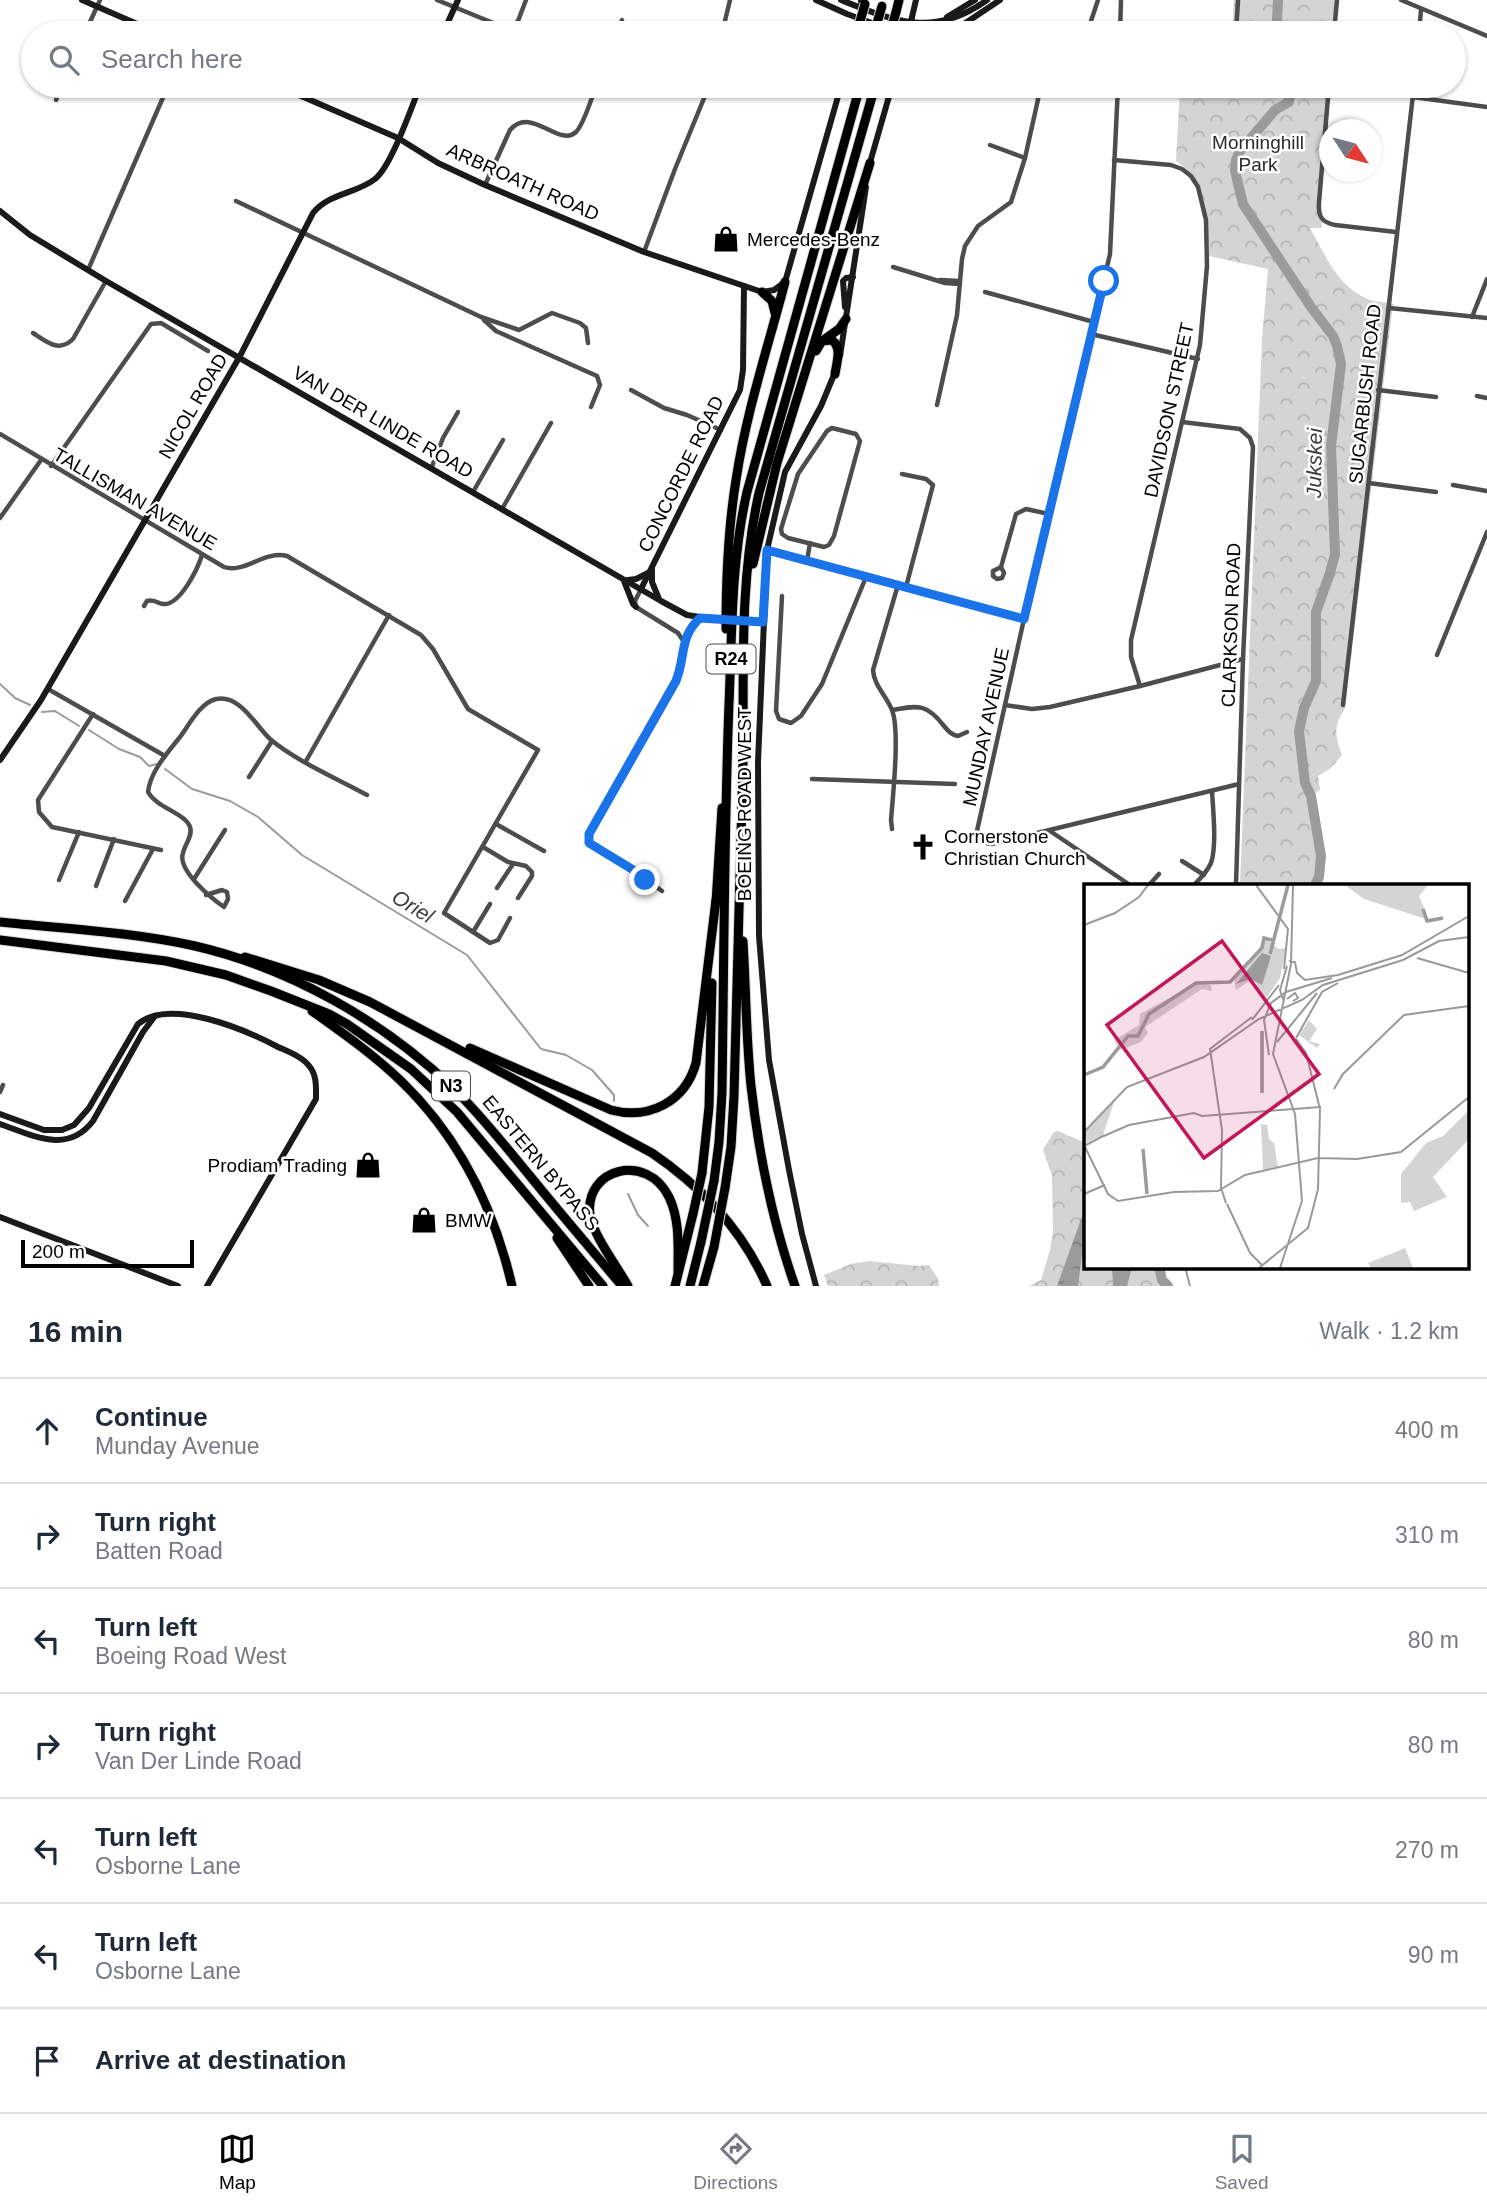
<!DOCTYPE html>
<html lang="en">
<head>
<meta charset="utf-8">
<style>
	body { margin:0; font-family:Arial,sans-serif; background:#f2f2f3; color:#1f2937 }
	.compass { position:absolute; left:1319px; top:119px; width:63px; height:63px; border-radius:50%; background:#fff; box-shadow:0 2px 5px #0004; rotate:126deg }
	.scale { position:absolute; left:21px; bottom:18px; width:173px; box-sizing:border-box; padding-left:7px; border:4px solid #000; border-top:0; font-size:19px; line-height:24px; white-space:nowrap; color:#000; -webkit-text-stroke:5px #fff; paint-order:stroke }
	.stop { position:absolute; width:21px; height:21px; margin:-16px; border:5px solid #1a73e8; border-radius:50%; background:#fff }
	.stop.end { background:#1a73e8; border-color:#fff; box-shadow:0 2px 7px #0008 }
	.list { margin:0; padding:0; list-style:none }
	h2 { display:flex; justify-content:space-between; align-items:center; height:91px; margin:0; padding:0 28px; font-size:30px }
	h2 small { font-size:23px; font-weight:400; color:#747a83 }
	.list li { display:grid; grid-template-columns:46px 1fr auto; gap:21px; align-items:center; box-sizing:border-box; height:105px; padding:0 28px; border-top:2px solid #e0e1e3 }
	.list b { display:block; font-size:26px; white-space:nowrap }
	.list p { margin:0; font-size:23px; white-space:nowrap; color:#747a83 }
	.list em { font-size:23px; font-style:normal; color:#747a83 }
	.icon { flex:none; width:38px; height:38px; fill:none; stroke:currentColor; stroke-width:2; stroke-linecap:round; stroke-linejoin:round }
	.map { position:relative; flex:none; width:1487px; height:1286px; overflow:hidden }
	.search { position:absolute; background:#fff; box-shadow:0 2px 5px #0004; left:21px; right:21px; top:21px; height:77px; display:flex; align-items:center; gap:18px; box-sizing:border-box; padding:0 24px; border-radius:38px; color:#747a83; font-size:26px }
	.sheet { height:826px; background:#fff }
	nav { display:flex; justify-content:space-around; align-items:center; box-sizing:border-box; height:98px; border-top:2px solid #e0e1e3; background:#fff; font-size:19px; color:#747a83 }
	nav a { display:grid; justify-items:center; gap:4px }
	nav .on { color:#000 }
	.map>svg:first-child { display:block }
	.park { fill:url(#park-crowns) }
	.water { fill:url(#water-ripples) }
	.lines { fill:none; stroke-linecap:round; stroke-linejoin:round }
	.stream { stroke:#9b9b9b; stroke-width:2 }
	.river { stroke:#9b9b9b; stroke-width:10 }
	.highway-casing { stroke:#dbdbdb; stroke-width:11 }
	.street { stroke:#4d4d4d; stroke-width:4.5 }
	.secondary { stroke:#1a1a1a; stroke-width:6 }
	.highway { stroke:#000; stroke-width:9 }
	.highway-bridge-casing { stroke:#dbdbdb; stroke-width:11; stroke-linecap:butt }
	.secondary-bridge { stroke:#1a1a1a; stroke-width:6 }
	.highway-bridge { stroke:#000; stroke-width:9 }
	.route { stroke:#1a73e8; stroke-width:9 }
	.labels { text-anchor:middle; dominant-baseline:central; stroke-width:5; stroke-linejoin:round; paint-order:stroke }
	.shield { fill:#fff; stroke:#4c4c4c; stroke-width:2 }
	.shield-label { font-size:18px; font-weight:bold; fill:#000 }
	.park-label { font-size:19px; fill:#2b2b2b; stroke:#fff }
	.street-label { font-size:19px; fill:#000; stroke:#fff }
	.poi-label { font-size:19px; fill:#000; stroke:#fff; text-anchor:start }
	.water-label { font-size:21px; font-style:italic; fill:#3c3c3c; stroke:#fff }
	.inset-river { fill:none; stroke:#9b9b9b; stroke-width:3.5 }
	.inset-road { fill:none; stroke:#999; stroke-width:2 }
	.view { fill:#c2185b; fill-opacity:0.15; stroke:#c2185b; stroke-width:3.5 }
	.inset-edge { fill:none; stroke:#000; stroke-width:3.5 }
</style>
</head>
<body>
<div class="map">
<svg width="1487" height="1286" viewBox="0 0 1487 1286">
	<defs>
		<pattern id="park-crowns" width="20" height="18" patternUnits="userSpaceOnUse" patternTransform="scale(1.75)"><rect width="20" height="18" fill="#d4d4d4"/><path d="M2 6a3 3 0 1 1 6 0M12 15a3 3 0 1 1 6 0" fill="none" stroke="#b4b4b4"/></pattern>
		<pattern id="water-ripples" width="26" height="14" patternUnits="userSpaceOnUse" patternTransform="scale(1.75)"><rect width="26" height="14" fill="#9b9b9b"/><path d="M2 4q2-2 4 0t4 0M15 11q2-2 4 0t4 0" fill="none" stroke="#7c7c7c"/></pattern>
	</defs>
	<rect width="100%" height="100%" fill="#fff"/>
	<g class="park">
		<polygon points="1234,0 1338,0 1335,33 1232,33"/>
		<path d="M1180,86H1331L1321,201L1322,228H1310C1324,253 1337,285 1365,298C1373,302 1384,302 1393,304L1345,709C1333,726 1335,736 1342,755L1331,768L1318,776L1320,790L1311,796C1316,824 1328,860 1315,885H1240L1262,339L1268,269L1209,256C1208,224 1207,180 1176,161Z"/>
		<polygon points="1058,1131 1086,1143 1086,1267 1153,1267 1159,1280 1164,1286 1029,1286 1041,1280 1050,1250 1053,1230 1052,1176 1043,1149 1054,1132"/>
		<polygon points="869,1261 919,1266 929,1265 938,1279 939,1286 828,1286 824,1275 851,1264"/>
	</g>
	<g class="water">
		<polygon points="1086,1182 1086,1251 1082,1255 1078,1286 1057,1286 1085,1208"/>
		<polygon points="1112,1267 1132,1267 1127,1286 1113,1286"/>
	</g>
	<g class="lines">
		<g class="stream">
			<polyline points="0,684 15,698 30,705"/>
			<polyline points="42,712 55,711 79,726"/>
			<polyline points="89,730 119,749 140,757 149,766 157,764"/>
			<polyline points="165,769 192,789 230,801 258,817 302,855 467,955 541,1049 566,1055 592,1070 614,1095 614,1101"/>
			<polyline points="628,1194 638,1215 648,1226"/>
			<polyline points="1185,1267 1190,1286"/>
		</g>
		<g class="river">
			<polyline points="1278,0 1277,20 1280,33"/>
			<polyline points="1290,86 1289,102 1275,110 1240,151 1236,160 1235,171 1243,204 1311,307 1333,336 1337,346 1341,364 1331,446 1335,554 1330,573 1316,612 1316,681 1304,708 1299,731 1305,783 1311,796 1321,856 1319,877 1315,885"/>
			<polyline points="1159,1267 1162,1280 1168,1286"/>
		</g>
		<g class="highway-casing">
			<g id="highway">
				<polyline points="896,12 899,0"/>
				<polyline points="762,292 772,301 775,313"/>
				<polyline points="825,339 839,329 846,319"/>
				<path d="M816,351L822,341L832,340C842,348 837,361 835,374"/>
				<polyline points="753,564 777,463 870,163"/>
				<path d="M726,629C726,579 728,529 736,480C746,413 768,347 785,282"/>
				<polyline points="716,902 722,808"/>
				<path d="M0,922C65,929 132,932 195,946C290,968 383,1021 453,1088C481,1115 505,1146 530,1176C560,1213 591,1249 622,1286"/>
				<polyline points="0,940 166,961 226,975 271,991 329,1014 347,1024 411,1069 457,1112 603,1286"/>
				<path d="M743,941C746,989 746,1038 751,1086C759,1155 772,1221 795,1286"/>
				<path d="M245,957L319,980L370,1002L652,1153C702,1187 743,1231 767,1286"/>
				<path d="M312,1011C343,1033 374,1055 401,1081C459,1137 494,1208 512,1286"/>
				<path d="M470,1048L611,1110C649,1120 685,1102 696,1063L716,900"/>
				<polyline points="702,1173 709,1107 712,983"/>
				<path d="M714,1181L719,1142L722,1093C724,963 724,833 729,704C732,633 731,561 747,492L860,86"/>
				<path d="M725,1188L731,1147L734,1096C737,985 741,874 743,762C744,672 739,582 759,493L875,86"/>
				<polyline points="557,1238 589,1286"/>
				<path d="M628,1286C617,1266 594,1237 590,1215C584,1168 647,1152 669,1197C680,1220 678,1246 678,1271"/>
				<polyline points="675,1286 693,1214"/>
				<polyline points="690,1286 701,1242"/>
				<polyline points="703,1286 714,1247"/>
			</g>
		</g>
		<g class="street">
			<polyline points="437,0 508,29 518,21 526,0"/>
			<polyline points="1401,0 1487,36"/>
			<polyline points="85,33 100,0"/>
			<polyline points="617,33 622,20"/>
			<polyline points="722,33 730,0"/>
			<polyline points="1087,33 1098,0"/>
			<polyline points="1120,33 1121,0"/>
			<polyline points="1236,33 1238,0"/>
			<polyline points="1334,33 1337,0"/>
			<polyline points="1419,33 1421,10"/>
			<path d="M1118,86L1110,254L1024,619L977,831C980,840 983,843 992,844L1239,784"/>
			<path d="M1329,86L1319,202C1318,216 1321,222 1335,225L1396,232"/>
			<polyline points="1413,97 1487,107"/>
			<polyline points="56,100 62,86"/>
			<polyline points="990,145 1025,158"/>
			<polyline points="1114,160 1171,165 1182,169 1191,176 1198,187 1206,220 1207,266 1200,345 1131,640 1131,657 1140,686"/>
			<path d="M485,185L510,130C531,105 559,148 576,132C584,124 592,97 596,86"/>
			<polyline points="236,201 481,317 519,330 552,313 580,323 586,328 588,343"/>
			<polyline points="644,252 675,169 709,86"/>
			<polyline points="893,267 945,283 960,284"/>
			<polyline points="88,270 168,86"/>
			<polyline points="940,280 960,281"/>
			<polyline points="985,292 1094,322"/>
			<polyline points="1389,308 1487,318"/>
			<polyline points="1472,317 1487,279"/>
			<polyline points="484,320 496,331 597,376 600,385 591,407"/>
			<path d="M33,333C47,342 59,353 73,339L106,281"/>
			<polyline points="1091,334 1198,359"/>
			<polyline points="631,390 664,408 687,415 721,430"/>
			<polyline points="1378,390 1436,397"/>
			<polyline points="1477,396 1487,398"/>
			<polyline points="937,405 957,315 962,259 965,246 978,226 1011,202 1025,158 1041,86"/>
			<polyline points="1182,422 1240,429 1250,438 1253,447 1243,659 1236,885"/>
			<polygon points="832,428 856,434 860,441 834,536 829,545 824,547 788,538 782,534 781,529 798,474 827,431"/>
			<path d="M0,434L224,567C244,574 265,550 287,556L421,635L433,649L468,709L538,750L444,913L490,943L498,940L510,918"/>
			<polyline points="51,466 151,324 161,323 208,351"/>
			<polyline points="431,469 443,438 458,412"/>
			<polyline points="902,474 926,479 933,485 906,587"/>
			<polyline points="1369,483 1436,492"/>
			<polyline points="1453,485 1487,491"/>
			<polyline points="473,492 503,440"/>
			<polyline points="502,509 551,423"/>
			<polyline points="0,518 41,460"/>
			<polyline points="767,550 1024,619"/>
			<polyline points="807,561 810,543"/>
			<polyline points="1001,567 993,571 993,576 997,579 1002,578 1004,573 1001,567 1016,514 1026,509 1049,514"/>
			<polyline points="641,589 635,601 636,607 678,633 684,642 684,656 679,673 668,697 592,827 588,840 592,845 635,871 662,891"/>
			<polyline points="782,596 776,711 779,719 791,723 801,716 822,684 866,577"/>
			<path d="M144,606L147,601C155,599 156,603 163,604C180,606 198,568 202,555"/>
			<polyline points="1437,655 1487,532"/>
			<polyline points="48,689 165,756"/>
			<polyline points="1005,705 1032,709 1050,707 1140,686 1243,659"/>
			<polyline points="1343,705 1414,86"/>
			<path d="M893,710C919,705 927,704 944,726C949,732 952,735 958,736L967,732"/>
			<polyline points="93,714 38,800 39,812 52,827 161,850"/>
			<polyline points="306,761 389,615"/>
			<polyline points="249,777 272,741"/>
			<polyline points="812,779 955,784"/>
			<polyline points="496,824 544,851"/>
			<path d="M892,829L891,820C893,795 900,730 892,710C886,695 874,686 873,670L898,585"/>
			<polyline points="1050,831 1130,885"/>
			<polyline points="483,847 508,862 526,866 532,872 532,876 518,898"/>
			<polyline points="1182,861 1204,875"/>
			<polyline points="194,879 225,830"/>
			<polyline points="59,880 79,832"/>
			<polyline points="1149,885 1159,874"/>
			<path d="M1194,885C1200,879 1207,872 1211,863C1217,846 1213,809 1212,791"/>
			<polyline points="96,886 114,839"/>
			<polyline points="497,888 513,864"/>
			<path d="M206,895L222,890L227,892L228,899L224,907C211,898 177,870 183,853C185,844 193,836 190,827C185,813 157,808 148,792C150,772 168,752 180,737C189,725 200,703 216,699C240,694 255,725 270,739C296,761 336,778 367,795"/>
			<polyline points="125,901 153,849"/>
			<polyline points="473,932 490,904"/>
			<polyline points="0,1092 3,1085"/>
		</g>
		<g class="secondary">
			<polyline points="82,0 158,33"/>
			<polyline points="816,0 847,14 900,33"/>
			<path d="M841,0C896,22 934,38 987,0"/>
			<polyline points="861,2 861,0"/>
			<polyline points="912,17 916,0"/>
			<polyline points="947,17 975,0"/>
			<polyline points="443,33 458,0"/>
			<polyline points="930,33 964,24 1000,0"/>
			<polyline points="278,86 398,138 438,163 485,185 644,252 762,292 774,290 785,282 841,86"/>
			<polyline points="869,166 892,86"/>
			<polyline points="0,211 30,235 106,281 661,601 687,615 719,620"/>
			<polyline points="845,307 843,281 846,278 853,277"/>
			<polyline points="840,356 866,187"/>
			<polyline points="652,570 652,582 659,599"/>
			<polyline points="628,580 636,579 650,572"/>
			<polyline points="624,581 633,604 636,607"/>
			<polyline points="641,589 740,390 743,370 744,286"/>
			<polyline points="684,642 689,630 700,618"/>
			<path d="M0,760L41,700L240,356L313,213C329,193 356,194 375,179C391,167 412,106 420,86"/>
			<path d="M0,1114L44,1130H62L74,1125L89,1108L138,1024C170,997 246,1030 278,1047C289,1052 303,1057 310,1067C317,1076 316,1088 316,1099L207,1286"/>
			<path d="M0,1124C32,1135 67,1155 93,1121L143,1032L155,1016"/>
			<polyline points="0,1217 178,1286"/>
			<polyline points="816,1286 802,1234 789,1170 769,1060 759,936 758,762 767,550 785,472 821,406 836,370"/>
		</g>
		<use href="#highway" class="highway"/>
		<g class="highway-bridge-casing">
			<g id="highway-bridge">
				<polyline points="859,25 865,4"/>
				<polyline points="875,30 882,6"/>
				<polyline points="890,33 896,12"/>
				<polyline points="693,1214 702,1173"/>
				<polyline points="701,1242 714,1181"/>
				<polyline points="714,1247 725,1188"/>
			</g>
		</g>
		<g class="secondary-bridge">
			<polyline points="908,33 912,17"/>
			<polyline points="719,620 754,622"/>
		</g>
		<use href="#highway-bridge" class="highway-bridge"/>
	</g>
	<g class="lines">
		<path class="route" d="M645,880L635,871L589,843V834L676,681C686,656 679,637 700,618L763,622L767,550L1024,619L1104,281"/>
	</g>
	<defs>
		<g id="shop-bare" transform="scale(2.1)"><path d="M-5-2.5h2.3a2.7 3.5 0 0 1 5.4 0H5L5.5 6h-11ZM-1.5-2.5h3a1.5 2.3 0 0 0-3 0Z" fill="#000" stroke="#fff" stroke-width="2.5" paint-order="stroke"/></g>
		<g id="church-bare" transform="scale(2.1)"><path d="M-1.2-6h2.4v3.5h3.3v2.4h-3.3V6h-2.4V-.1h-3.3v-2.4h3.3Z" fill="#000" stroke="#fff" stroke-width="2.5" paint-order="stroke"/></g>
	</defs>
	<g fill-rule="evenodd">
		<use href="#shop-bare" x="726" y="239"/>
		<use href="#church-bare" x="923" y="847"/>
		<use href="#shop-bare" x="368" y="1165"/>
		<use href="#shop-bare" x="424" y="1220"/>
	</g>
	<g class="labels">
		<g class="shield">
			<rect x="706.5" y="644.5" width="49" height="29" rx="5"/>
			<rect x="432" y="1071.5" width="38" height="29" rx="5"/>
		</g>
		<g class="shield-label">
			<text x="731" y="659">R24</text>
			<text x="451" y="1086">N3</text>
		</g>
		<g class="park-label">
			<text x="1258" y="142">Morninghill<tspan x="1258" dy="22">Park</tspan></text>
		</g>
		<g class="street-label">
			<text transform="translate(523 182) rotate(24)">ARBROATH ROAD</text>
			<text transform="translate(1365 394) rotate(-84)">SUGARBUSH ROAD</text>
			<text transform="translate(193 406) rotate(-60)">NICOL ROAD</text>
			<text transform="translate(1169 410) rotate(-78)">DAVIDSON STREET</text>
			<text transform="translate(383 422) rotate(30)">VAN DER LINDE ROAD</text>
			<text transform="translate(681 474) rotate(-64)">CONCORDE ROAD</text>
			<text transform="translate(135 499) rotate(30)">TALLISMAN AVENUE</text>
			<text transform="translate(1231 625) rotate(-88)">CLARKSON ROAD</text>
			<text transform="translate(986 727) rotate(-78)">MUNDAY AVENUE</text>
			<text transform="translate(744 804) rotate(-90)">BOEING ROAD WEST</text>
			<text transform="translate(541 1163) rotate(50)">EASTERN BYPASS</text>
		</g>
		<g class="poi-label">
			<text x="747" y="239">Mercedes-Benz</text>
			<text x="944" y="836">Cornerstone<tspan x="944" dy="22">Christian Church</tspan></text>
			<text x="347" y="1165" text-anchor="end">Prodiam Trading</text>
			<text x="445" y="1220">BMW</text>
		</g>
		<g class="water-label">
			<text transform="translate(1314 463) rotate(-89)">Jukskei</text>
			<text transform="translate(413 906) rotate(31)">Oriel</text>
		</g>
	</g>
	<g transform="translate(1084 884)">
		<rect width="385" height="385" fill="#fff"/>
		<path d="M261,1H344L335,12L345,36L280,15Z" fill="#d4d4d4"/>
		<path d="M321,364L329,384H287L284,379Z" fill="#d4d4d4"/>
		<path d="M179,53L195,65L202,64L196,94L180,117L172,99L164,98L152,106L150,95L175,66ZM114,98L127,101L128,107L118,105L61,143L64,149L57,158L36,166L30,156L55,141L56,130ZM31,215L19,251L1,259L0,249ZM385,226V255L349,293L363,313L330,327L326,318L317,319V290L342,259L359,252ZM177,240L183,241L185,255L190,259L194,283L179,286Z" fill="#d4d4d4"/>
		<path d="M225,136L233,145L225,157L236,160L233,164L215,151Z" fill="#d4d4d4"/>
		<path d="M178,69L187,72L178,101L167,95L152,100Z" fill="#9b9b9b"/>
		<path class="inset-river" d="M339,25L343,37L359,34M186,70L204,1M0,191L19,183L44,152H54L65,130L112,99L146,98L178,64L180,54L188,56M178,209V147M59,265L63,310"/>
		<path class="inset-road" d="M172,1L204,45L200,85M0,41L31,29L55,13L64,1M333,74L385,89M205,77L211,78L213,89L221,96L254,91L318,71L385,32M203,115L211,109L214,114L209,117M200,118L196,106L203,82M168,136L195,101M212,154L238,108L254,99M193,158L233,109M185,171L180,136L187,119L202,108L248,94M250,205L259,190L320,131L385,122M0,248L43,203L120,173L175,135L218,116L239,101L319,76L355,57L385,53M20,252L45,241L110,229L118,232L237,223M0,261L24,310L34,317L90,308L134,307L161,291L234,274L273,275L317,268L385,213M0,262L21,251M0,310L21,301M142,319L137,304L138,246L126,165L168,133M143,320L166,369L178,381M175,384L224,344L234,305L236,225L222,169L212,155M196,384L218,317L211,230L189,170L207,80L209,1"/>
		<path class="view" d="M138,57L235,190L120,274L23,141Z"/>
		<rect width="385" height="385" class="inset-edge"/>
	</g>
</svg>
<svg class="compass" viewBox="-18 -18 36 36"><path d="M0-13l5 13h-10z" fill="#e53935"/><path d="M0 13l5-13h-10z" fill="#747a83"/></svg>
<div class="scale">200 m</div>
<div class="stop" style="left:1104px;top:281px"></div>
<div class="stop end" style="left:645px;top:880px"></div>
<div class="search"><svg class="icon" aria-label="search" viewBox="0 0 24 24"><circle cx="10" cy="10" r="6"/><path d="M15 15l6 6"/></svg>Search here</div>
</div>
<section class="sheet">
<h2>16 min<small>Walk · 1.2 km</small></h2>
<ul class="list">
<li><svg class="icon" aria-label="ahead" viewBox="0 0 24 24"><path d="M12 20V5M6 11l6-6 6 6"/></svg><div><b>Continue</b><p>Munday Avenue</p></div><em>400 m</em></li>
<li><svg class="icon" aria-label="right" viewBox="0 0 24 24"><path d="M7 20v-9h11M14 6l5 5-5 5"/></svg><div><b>Turn right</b><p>Batten Road</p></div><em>310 m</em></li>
<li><svg class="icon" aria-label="left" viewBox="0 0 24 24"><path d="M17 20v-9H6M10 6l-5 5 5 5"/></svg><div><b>Turn left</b><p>Boeing Road West</p></div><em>80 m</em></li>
<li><svg class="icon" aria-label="right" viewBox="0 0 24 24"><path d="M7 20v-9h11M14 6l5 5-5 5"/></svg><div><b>Turn right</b><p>Van Der Linde Road</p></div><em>80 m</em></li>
<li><svg class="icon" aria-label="left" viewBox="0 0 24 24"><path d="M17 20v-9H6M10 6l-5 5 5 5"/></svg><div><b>Turn left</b><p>Osborne Lane</p></div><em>270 m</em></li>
<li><svg class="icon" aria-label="left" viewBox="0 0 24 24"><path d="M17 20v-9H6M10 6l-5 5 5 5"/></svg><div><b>Turn left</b><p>Osborne Lane</p></div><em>90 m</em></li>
<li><svg class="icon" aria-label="arrive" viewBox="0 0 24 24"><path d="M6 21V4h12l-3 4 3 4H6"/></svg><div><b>Arrive at destination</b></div></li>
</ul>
</section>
<nav>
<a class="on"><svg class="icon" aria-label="map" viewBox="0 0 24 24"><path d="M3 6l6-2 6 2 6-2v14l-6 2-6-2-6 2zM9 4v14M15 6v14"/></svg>Map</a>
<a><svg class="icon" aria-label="directions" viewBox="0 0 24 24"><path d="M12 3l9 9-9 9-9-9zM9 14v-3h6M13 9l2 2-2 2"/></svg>Directions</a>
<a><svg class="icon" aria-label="saved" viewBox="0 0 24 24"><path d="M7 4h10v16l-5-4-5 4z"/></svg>Saved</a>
</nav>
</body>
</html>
